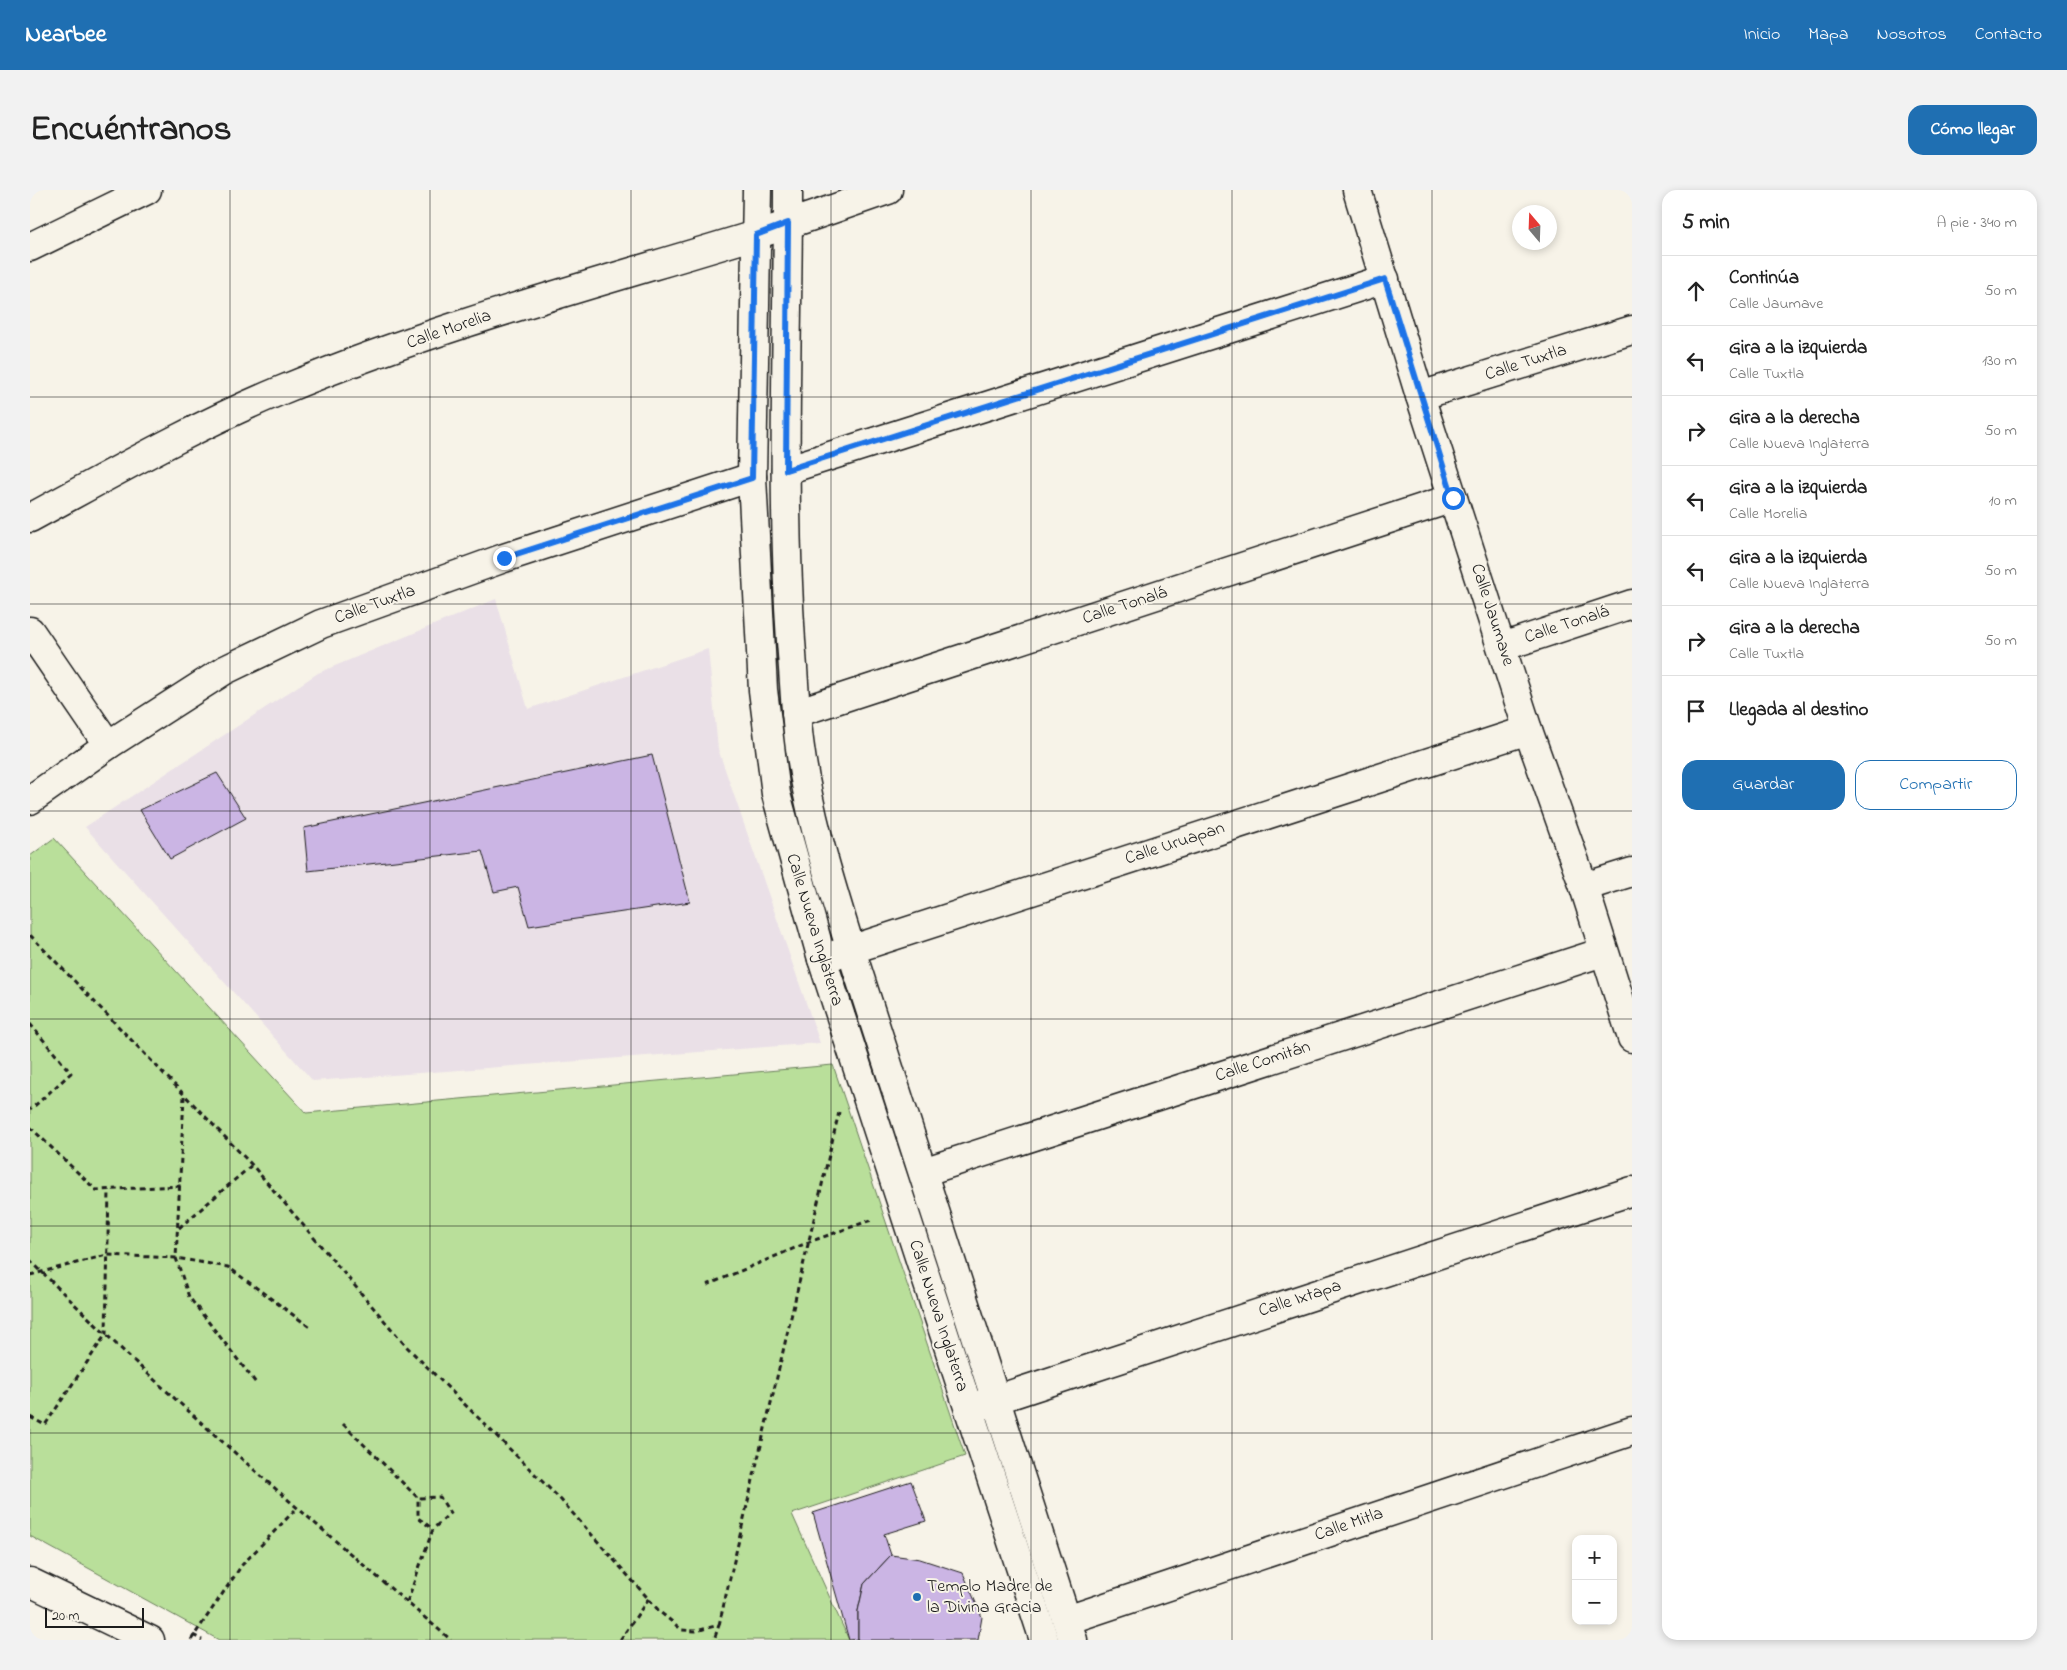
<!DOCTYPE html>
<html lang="es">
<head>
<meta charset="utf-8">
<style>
	body { margin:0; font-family:"Indie Flower",sans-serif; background:#f2f2f2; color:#222 }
	.controls { position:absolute; right:15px; bottom:15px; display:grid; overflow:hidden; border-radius:10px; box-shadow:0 2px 8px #0003 }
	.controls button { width:45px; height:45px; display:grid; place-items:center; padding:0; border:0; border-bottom:1px solid #e0e0e0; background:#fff; color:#222; font:25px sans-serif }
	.compass { position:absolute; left:1482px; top:15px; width:45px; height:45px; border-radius:50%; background:#fff; box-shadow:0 2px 8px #0003; rotate:341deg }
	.scale { position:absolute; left:15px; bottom:12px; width:99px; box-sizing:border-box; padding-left:5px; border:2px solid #1c1c1c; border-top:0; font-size:14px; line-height:18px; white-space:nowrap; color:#1c1c1c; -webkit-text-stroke:4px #f7f3e8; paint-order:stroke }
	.stop { position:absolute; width:15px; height:15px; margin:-11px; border:4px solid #1a73e8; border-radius:50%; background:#fff }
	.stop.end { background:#1a73e8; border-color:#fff; box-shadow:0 1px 5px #0008 }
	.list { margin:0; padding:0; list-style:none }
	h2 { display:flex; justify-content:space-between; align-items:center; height:65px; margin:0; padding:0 20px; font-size:21px }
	h2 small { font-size:16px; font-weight:400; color:#767676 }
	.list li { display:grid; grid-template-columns:32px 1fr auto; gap:15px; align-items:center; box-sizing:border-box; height:70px; padding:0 20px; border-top:1px solid #e0e0e0 }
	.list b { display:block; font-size:19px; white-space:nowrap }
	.list p { margin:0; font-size:16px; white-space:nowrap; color:#767676 }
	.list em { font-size:16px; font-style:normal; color:#767676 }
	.actions { display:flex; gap:10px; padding:15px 20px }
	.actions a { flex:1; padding:11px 0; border:1px solid #1f6fb2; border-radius:15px; text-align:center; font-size:18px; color:#1f6fb2 }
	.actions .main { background:#1f6fb2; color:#fff }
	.icon { flex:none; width:28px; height:28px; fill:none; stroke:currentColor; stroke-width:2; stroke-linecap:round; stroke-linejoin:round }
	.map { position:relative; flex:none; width:1602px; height:1450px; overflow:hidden; border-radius:15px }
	header { display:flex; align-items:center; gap:30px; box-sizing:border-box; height:70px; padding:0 25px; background:#1f6fb2; color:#fff }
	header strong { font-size:24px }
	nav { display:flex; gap:28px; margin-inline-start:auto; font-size:18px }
	.intro { display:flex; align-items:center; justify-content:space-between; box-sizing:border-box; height:120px; padding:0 30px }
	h1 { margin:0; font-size:35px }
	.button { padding:12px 22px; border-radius:15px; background:#1f6fb2; color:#fff; font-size:18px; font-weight:700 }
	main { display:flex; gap:30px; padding:0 30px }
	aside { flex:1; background:#fff; border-radius:15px; box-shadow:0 2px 8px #0003 }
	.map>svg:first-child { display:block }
	.built { fill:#eae0e7 }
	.green { fill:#b9df9a; stroke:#6a7e5b }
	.building { fill:#cbb5e4; stroke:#1c1c1c }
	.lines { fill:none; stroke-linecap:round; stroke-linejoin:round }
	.street-casing { stroke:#1c1c1c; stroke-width:31 }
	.secondary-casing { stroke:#1c1c1c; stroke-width:31 }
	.path { stroke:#1c1c1c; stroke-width:3; stroke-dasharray:5 4; stroke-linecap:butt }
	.street { stroke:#f7f3e8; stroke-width:28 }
	.secondary { stroke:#f7f3e8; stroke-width:28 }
	.route { stroke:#1a73e8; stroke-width:6 }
	.grid { fill:none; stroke:#1c1c1c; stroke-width:1; stroke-opacity:0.55 }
	.poi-dot { fill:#1f6fb2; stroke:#f7f3e8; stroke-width:2 }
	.labels { text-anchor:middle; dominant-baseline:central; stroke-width:4; stroke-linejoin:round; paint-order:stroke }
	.street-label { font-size:18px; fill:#1c1c1c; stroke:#f7f3e8 }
	.poi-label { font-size:18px; fill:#1c1c1c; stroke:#f7f3e8; text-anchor:start }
</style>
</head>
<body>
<header>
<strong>Nearbee</strong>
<nav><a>Inicio</a><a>Mapa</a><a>Nosotros</a><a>Contacto</a></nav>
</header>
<div class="intro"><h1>Encuéntranos</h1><a class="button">Cómo llegar</a></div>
<main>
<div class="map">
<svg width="1602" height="1450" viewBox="0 0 1602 1450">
	<rect width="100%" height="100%" fill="#f7f3e8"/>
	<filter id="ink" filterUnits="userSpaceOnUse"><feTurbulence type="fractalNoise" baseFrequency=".02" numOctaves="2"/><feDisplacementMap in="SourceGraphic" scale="10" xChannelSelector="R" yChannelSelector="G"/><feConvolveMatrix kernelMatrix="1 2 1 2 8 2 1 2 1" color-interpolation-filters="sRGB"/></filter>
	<g filter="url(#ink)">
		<polygon class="built" points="466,409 498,519 678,459 688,559 790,853 283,891 55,637 288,483"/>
		<polygon class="green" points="24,648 276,923 803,875 935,1266 762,1324 819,1450 189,1450 0,1346 0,666"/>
		<g class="building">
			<polygon points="622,565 660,712 499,736 488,697 464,702 452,661 278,681 274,638"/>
			<polygon points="187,583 216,628 140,669 110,620"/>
			<polygon points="881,1291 896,1331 854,1344 861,1365 834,1394 828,1421 828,1449 819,1450 783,1323"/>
			<polygon points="861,1365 890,1369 933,1383 952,1427 948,1450 828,1450 828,1421 834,1394"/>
		</g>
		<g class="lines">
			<g class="street-casing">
				<g id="street">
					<polyline points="1327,0 1390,206 1498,540 1554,697 1602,848"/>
					<polyline points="0,57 117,0"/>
					<polyline points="1390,206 1602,140"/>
					<polyline points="756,280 1355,89"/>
					<path d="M0,328C83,283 165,236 252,200C404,137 565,94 722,46C768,32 813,15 858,0"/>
					<polyline points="0,441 78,555"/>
					<polyline points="1472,457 1602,414"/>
					<polyline points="766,523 1423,308"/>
					<polyline points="0,610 78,555 195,480 291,434 474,368 722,287"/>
					<polyline points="1554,697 1602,682"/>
					<polyline points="792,769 1498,540"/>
					<polyline points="893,982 1573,762"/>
					<polyline points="943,1217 1602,1001"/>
					<polyline points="0,1392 120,1450"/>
					<polyline points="1037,1430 1602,1241"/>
				</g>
			</g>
			<g class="secondary-casing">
				<g id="secondary">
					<polyline points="727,0 722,287 733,500 746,604 792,769 1014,1450"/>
					<path d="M758,0C758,150 751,300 761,451C764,486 765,523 770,558C779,627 801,694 821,760L1043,1450"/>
				</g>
			</g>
			<g class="path">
				<polyline points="0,745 222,975 376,1156 531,1310 630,1422 652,1440 666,1441 689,1435 684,1450"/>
				<polyline points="0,834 41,883 0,920"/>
				<polyline points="154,906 146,1068 159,1107 226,1193"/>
				<polyline points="0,937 66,1000 151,996"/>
				<polyline points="149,1038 222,975"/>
				<path d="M0,1070C133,1204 277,1327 421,1450"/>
				<polyline points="0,1085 77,1065 146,1068 198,1077 281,1138"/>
				<polyline points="677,1095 779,1052 844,1029"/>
				<polyline points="0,1227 15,1235 76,1144 79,1000"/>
				<polyline points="313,1234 388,1308 388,1328 403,1339"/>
				<polyline points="377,1412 403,1339 420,1323 410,1307 388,1308"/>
				<polyline points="689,1435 809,922"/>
				<polyline points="163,1445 172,1450"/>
				<polyline points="161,1450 212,1375 266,1319"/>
				<polyline points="590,1450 619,1408"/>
			</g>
			<use href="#street" class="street"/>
			<use href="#secondary" class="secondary"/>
		</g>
	</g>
	<g class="lines" filter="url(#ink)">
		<polyline class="route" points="474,368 722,288 726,45 758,33 756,280 1355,89 1423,308"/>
	</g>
	<path class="grid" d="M200,0V1450M400,0V1450M601,0V1450M801,0V1450M1001,0V1450M1202,0V1450M1402,0V1450M0,207H1602M0,414H1602M0,621H1602M0,829H1602M0,1036H1602M0,1243H1602"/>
	<circle class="poi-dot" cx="887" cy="1407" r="5"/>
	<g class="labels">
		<g class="street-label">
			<text transform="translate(419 140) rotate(-19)">Calle Morelia</text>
			<text transform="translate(1496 173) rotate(-18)">Calle Tuxtla</text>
			<text transform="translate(345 415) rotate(-20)">Calle Tuxtla</text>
			<text transform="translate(1095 416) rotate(-18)">Calle Tonalá</text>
			<text transform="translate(1462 425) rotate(72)">Calle Jaumave</text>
			<text transform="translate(1537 435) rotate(-18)">Calle Tonalá</text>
			<text transform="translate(1145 654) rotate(-18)">Calle Uruapan</text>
			<text transform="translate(784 740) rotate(73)">Calle Nueva Inglaterra</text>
			<text transform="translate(1233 872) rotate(-18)">Calle Comitán</text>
			<text transform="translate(1270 1109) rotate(-18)">Calle Ixtapa</text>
			<text transform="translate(908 1126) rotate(72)">Calle Nueva Inglaterra</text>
			<text transform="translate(1319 1335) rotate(-19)">Calle Mitla</text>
		</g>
		<g class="poi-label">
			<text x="897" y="1397">Templo Madre de<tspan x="897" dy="21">la Divina Gracia</tspan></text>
		</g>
	</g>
</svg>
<div class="controls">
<button>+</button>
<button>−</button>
</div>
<svg class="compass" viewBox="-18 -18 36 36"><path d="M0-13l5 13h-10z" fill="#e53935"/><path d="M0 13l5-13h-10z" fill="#767676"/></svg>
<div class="scale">20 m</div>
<div class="stop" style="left:1423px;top:308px"></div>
<div class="stop end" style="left:474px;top:368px"></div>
</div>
<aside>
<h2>5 min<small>A pie · 340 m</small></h2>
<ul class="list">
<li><svg class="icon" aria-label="ahead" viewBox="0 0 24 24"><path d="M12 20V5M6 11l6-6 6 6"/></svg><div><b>Continúa</b><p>Calle Jaumave</p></div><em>50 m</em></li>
<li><svg class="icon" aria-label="left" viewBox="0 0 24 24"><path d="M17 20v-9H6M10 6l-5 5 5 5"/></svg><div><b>Gira a la izquierda</b><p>Calle Tuxtla</p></div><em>130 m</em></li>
<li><svg class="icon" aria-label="right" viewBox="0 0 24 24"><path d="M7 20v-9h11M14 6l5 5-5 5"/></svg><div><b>Gira a la derecha</b><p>Calle Nueva Inglaterra</p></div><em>50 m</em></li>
<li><svg class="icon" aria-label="left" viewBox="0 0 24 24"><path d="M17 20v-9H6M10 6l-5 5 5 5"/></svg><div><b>Gira a la izquierda</b><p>Calle Morelia</p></div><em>10 m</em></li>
<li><svg class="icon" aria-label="left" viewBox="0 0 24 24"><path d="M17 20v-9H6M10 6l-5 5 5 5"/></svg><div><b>Gira a la izquierda</b><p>Calle Nueva Inglaterra</p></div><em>50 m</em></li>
<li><svg class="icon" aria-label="right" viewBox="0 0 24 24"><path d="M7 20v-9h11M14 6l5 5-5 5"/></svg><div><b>Gira a la derecha</b><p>Calle Tuxtla</p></div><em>50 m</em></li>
<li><svg class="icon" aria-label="arrive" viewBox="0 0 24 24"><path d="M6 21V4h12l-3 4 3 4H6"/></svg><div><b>Llegada al destino</b></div></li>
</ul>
<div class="actions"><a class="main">Guardar</a><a>Compartir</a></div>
</aside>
</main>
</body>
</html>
